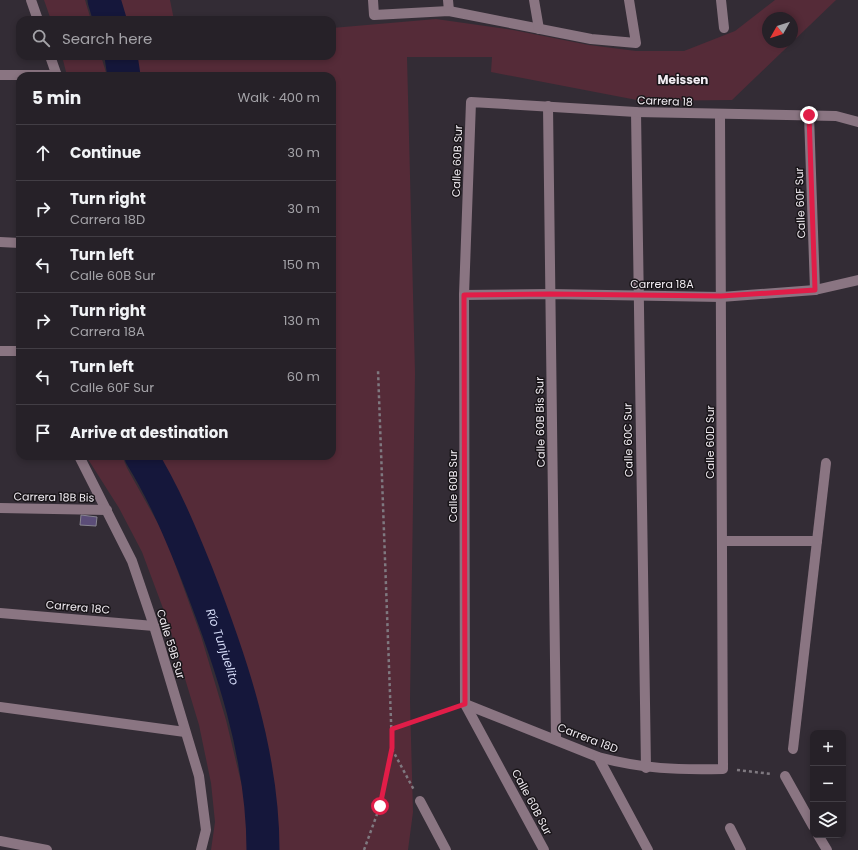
<!DOCTYPE html>
<html lang="en">
<head>
<meta charset="utf-8">
<style>
	body { margin:0; font-family:Poppins,sans-serif; background:#322e34; color:#f1f3f6 }
	.controls { position:absolute; right:12px; bottom:12px; display:grid; overflow:hidden; border-radius:8px; box-shadow:0 2px 6px #0003 }
	.controls button { width:36px; height:36px; display:grid; place-items:center; padding:0; border:0; border-bottom:1px solid #423e45; background:#262128; color:#f1f3f6; font:20px sans-serif }
	.compass { position:absolute; left:762px; top:12px; width:36px; height:36px; border-radius:50%; background:#262128; box-shadow:0 2px 6px #0003; rotate:231deg }
	.stop { position:absolute; width:12px; height:12px; margin:-9px; border:3px solid #e11d48; border-radius:50%; background:#fff }
	.stop.end { background:#e11d48; border-color:#fff; box-shadow:0 1px 4px #0008 }
	.list { margin:0; padding:0; list-style:none }
	h2 { display:flex; justify-content:space-between; align-items:center; height:52px; margin:0; padding:0 16px; font-size:17px }
	h2 small { font-size:13px; font-weight:400; color:#a4a3a8 }
	.list li { display:grid; grid-template-columns:26px 1fr auto; gap:12px; align-items:center; box-sizing:border-box; height:56px; padding:0 16px; border-top:1px solid #423e45 }
	.list b { display:block; font-size:15px; white-space:nowrap }
	.list p { margin:0; font-size:13px; white-space:nowrap; color:#a4a3a8 }
	.list em { font-size:13px; font-style:normal; color:#a4a3a8 }
	.icon { flex:none; width:22px; height:22px; fill:none; stroke:currentColor; stroke-width:2; stroke-linecap:round; stroke-linejoin:round }
	.map { position:relative; flex:none; width:858px; height:850px; overflow:hidden }
	.search { position:absolute; background:#262128; box-shadow:0 2px 6px #0003; left:16px; top:16px; width:320px; height:44px; display:flex; align-items:center; gap:10px; box-sizing:border-box; padding:0 14px; border-radius:12px; color:#a4a3a8; font-size:15px }
	.panel { position:absolute; background:#262128; box-shadow:0 2px 6px #0003; left:16px; top:72px; width:320px; height:388px; border-radius:12px }
	.map>svg:first-child { display:block }
	.green { fill:#552b38; fill-rule:evenodd }
	.lines { fill:none; stroke-linecap:round; stroke-linejoin:round }
	.river { stroke:#15173b; stroke-width:33 }
	.building { fill:#5b4d78; stroke:#888591 }
	.path { stroke:#7f7980; stroke-width:2.5; stroke-dasharray:3 3; stroke-linecap:butt }
	.minor { stroke:#8a7582; stroke-width:10 }
	.route { stroke:#e11d48; stroke-width:5 }
	.labels { text-anchor:middle; dominant-baseline:central; stroke-width:3; stroke-linejoin:round; paint-order:stroke }
	.street-label { font-size:11px; fill:#f1ecf2; stroke:#191519 }
	.neighbourhood-label { font-size:12px; font-weight:bold; fill:#f1ecf2; stroke:#191519 }
	.water-label { font-size:12px; font-style:italic; fill:#d3d9f5; stroke:#191519 }
</style>
</head>
<body>
<div class="map">
<svg width="858" height="850" viewBox="0 0 858 850">
	<rect width="100%" height="100%" fill="#332c35"/>
	<g class="green">
		<polygon points="44,0 85,0 91,20 51,20"/>
		<polygon points="116,0 170,0 174,20 121,20"/>
		<path d="M775,0H836L732,100L642,101L491,72L492,57H407L415,373L410,701L413,812L408,850H275L276,814L265,731L225,610L189,526L155,456H332V76H136L131,56H332V28L436,19L513,30L589,45L636,51H684L735,31ZM768,18H792V42H768Z"/>
		<polygon points="62,56 101,56 107,76 67,76"/>
		<polygon points="86,456 122,456 127,468 165,536 201,636 226,720 248,811 247,850 211,850 215,822 211,783 199,725 167,619 142,552 119,508"/>
	</g>
	<g class="lines">
		<g class="river">
			<polyline points="104,0 110,20"/>
			<polyline points="121,56 124,76"/>
			<path id="s1" d="M141,456C164,493 181,534 197,574C231,661 263,755 263,850"/>
		</g>
	</g>
	<polygon class="building" points="81,515 97,517 96,526 80,525"/>
	<g class="lines">
		<g class="path">
			<polyline points="392,729 452,708"/>
			<polyline points="392,749 414,790"/>
			<polyline points="737,770 772,774"/>
			<polyline points="364,850 380,806 392,748 378,370"/>
		</g>
		<g class="minor">
			<polyline points="31,0 38,20"/>
			<polyline points="373,0 374,15 449,11 591,39 636,43 629,0"/>
			<polyline points="448,0 449,11"/>
			<polyline points="534,0 539,29"/>
			<polyline points="721,0 724,28"/>
			<polyline points="50,56 57,76"/>
			<polyline points="0,75 57,75"/>
			<polyline points="548,106 556,739"/>
			<polyline points="636,112 646,768"/>
			<polyline points="809,115 815,290"/>
			<polyline points="0,242 20,243"/>
			<polyline points="464,295 550,294 721,297 815,290 858,280"/>
			<polyline points="0,351 20,351"/>
			<polyline points="79,456 132,561 154,626 199,776 206,830 201,850"/>
			<polyline points="0,508 107,510"/>
			<polyline points="722,541 817,541"/>
			<polyline points="0,613 154,626"/>
			<path d="M465,704L598,757C644,769 676,770 723,769L720,115"/>
			<polyline points="0,707 185,732"/>
			<polyline points="793,749 826,463"/>
			<polyline points="598,757 648,850"/>
			<polyline points="785,776 813,826"/>
			<polyline points="420,801 446,850"/>
			<polyline points="730,828 741,850"/>
			<polyline points="818,835 827,850"/>
			<polyline points="0,841 47,850"/>
			<polyline points="544,850 465,704 464,295 471,102 636,112 836,116 858,122"/>
		</g>
	</g>
	<g class="lines">
		<polyline class="route" points="380,806 392,748 392,729 465,704 464,295 550,294 721,296 815,290 809,115"/>
	</g>
	<g class="labels">
		<g class="street-label">
			<text transform="translate(665 101) rotate(2)">Carrera 18</text>
			<text transform="translate(457 161) rotate(-88)">Calle 60B Sur</text>
			<text transform="translate(800 203) rotate(-92)">Calle 60F Sur</text>
			<text x="662" y="284">Carrera 18A</text>
			<text transform="translate(540 422) rotate(-91)">Calle 60B Bis Sur</text>
			<text transform="translate(628 440) rotate(-91)">Calle 60C Sur</text>
			<text transform="translate(710 442) rotate(-90)">Calle 60D Sur</text>
			<text transform="translate(453 486) rotate(-90)">Calle 60B Sur</text>
			<text transform="translate(54 497) rotate(1)">Carrera 18B Bis</text>
			<text transform="translate(78 607) rotate(5)">Carrera 18C</text>
			<text transform="translate(171 644) rotate(73)">Calle 59B Sur</text>
			<text transform="translate(588 738) rotate(21)">Carrera 18D</text>
			<text transform="translate(532 802) rotate(62)">Calle 60B Sur</text>
		</g>
		<g class="neighbourhood-label">
			<text x="683" y="79">Meissen</text>
		</g>
		<g class="water-label">
			<text stroke="none"><textPath href="#s1" startOffset="208">Río Tunjuelito</textPath></text>
		</g>
	</g>
</svg>
<div class="controls">
<button>+</button>
<button>−</button>
<button><svg class="icon" aria-label="layers" viewBox="0 0 24 24"><path d="M12 4l9 5-9 5-9-5zM3 14l9 5 9-5"/></svg></button>
</div>
<svg class="compass" viewBox="-18 -18 36 36"><path d="M0-13l5 13h-10z" fill="#e53935"/><path d="M0 13l5-13h-10z" fill="#a4a3a8"/></svg>
<div class="stop" style="left:380px;top:806px"></div>
<div class="stop end" style="left:809px;top:115px"></div>
<div class="search"><svg class="icon" aria-label="search" viewBox="0 0 24 24"><circle cx="10" cy="10" r="6"/><path d="M15 15l6 6"/></svg>Search here</div>
<section class="panel">
<h2>5 min<small>Walk · 400 m</small></h2>
<ul class="list">
<li><svg class="icon" aria-label="ahead" viewBox="0 0 24 24"><path d="M12 20V5M6 11l6-6 6 6"/></svg><div><b>Continue</b></div><em>30 m</em></li>
<li><svg class="icon" aria-label="right" viewBox="0 0 24 24"><path d="M7 20v-9h11M14 6l5 5-5 5"/></svg><div><b>Turn right</b><p>Carrera 18D</p></div><em>30 m</em></li>
<li><svg class="icon" aria-label="left" viewBox="0 0 24 24"><path d="M17 20v-9H6M10 6l-5 5 5 5"/></svg><div><b>Turn left</b><p>Calle 60B Sur</p></div><em>150 m</em></li>
<li><svg class="icon" aria-label="right" viewBox="0 0 24 24"><path d="M7 20v-9h11M14 6l5 5-5 5"/></svg><div><b>Turn right</b><p>Carrera 18A</p></div><em>130 m</em></li>
<li><svg class="icon" aria-label="left" viewBox="0 0 24 24"><path d="M17 20v-9H6M10 6l-5 5 5 5"/></svg><div><b>Turn left</b><p>Calle 60F Sur</p></div><em>60 m</em></li>
<li><svg class="icon" aria-label="arrive" viewBox="0 0 24 24"><path d="M6 21V4h12l-3 4 3 4H6"/></svg><div><b>Arrive at destination</b></div></li>
</ul>
</section>
</div>
</body>
</html>
